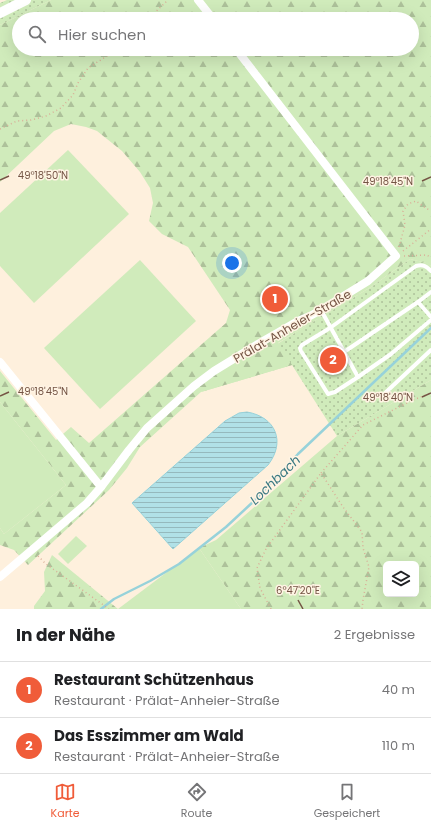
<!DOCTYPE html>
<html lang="de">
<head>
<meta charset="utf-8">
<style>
	body { margin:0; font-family:Poppins,sans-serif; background:#f2f2f2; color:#202124 }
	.controls { position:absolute; right:12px; bottom:12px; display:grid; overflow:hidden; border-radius:6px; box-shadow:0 4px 16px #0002 }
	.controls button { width:36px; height:36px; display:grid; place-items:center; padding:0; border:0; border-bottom:1px solid #e0e0e0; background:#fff; color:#202124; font:20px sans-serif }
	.you { position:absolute; left:232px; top:263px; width:14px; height:14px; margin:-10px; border:3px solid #fff; border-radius:50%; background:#1a73e8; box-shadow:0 0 0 6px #1a73e833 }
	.badge { display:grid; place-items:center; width:26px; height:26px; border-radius:50%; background:#f05c39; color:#fff; font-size:13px; font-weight:700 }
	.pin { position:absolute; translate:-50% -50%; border:2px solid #fff; box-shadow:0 1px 4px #0006 }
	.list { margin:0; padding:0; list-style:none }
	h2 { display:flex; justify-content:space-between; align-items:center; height:52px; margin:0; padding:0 16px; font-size:17px }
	h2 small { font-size:13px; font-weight:400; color:#757577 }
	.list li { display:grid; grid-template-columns:26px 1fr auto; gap:12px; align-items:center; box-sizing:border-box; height:56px; padding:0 16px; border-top:1px solid #e0e0e0 }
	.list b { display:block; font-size:15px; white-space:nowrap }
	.list p { margin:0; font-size:13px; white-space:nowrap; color:#757577 }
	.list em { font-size:13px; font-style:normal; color:#757577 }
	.icon { flex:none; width:22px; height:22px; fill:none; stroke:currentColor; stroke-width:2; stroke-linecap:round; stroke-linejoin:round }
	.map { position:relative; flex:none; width:431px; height:609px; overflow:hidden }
	.search { position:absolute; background:#fff; box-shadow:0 4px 16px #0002; left:12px; right:12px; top:12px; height:44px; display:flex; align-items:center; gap:10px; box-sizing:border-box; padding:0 14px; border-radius:22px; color:#757577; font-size:15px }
	.sheet { height:164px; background:#fff }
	nav { display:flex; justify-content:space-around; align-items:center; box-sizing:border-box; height:56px; border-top:1px solid #e0e0e0; background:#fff; font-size:11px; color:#757577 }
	nav a { display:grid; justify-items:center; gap:2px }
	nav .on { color:#f05c39 }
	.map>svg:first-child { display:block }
	.grass { fill:url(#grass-dots) }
	.forest { fill:url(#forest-firs); fill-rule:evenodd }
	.pitch { fill:#d0ebbb }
	.water { fill:url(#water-rules); stroke:#97d2da }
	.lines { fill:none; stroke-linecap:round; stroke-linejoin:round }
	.stream { stroke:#97d2da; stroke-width:2.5 }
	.path { stroke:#d9ae97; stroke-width:1.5; stroke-dasharray:1 3; stroke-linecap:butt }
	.service { stroke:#fff; stroke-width:4 }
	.minor { stroke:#fff; stroke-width:8 }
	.tertiary { stroke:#fff; stroke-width:10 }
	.ticks { fill:none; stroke:#745444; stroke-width:1.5 }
	.labels { text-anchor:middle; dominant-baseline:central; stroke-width:3; stroke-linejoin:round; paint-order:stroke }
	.street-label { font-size:12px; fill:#745444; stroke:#fff4e4 }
	.water-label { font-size:13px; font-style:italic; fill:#3b7983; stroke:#fff4e4 }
	.ticks-label { font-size:10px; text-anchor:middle; fill:#745444; stroke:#fff4e4; stroke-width:3; stroke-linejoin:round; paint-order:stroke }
</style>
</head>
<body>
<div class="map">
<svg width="431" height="609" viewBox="0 0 431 609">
	<defs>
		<pattern id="grass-dots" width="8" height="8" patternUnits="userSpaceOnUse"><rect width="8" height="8" fill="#d0ebbb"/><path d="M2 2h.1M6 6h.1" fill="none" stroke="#adc19a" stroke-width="1.8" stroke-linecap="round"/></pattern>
		<pattern id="forest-firs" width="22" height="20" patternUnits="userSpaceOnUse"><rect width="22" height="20" fill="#d0ebbb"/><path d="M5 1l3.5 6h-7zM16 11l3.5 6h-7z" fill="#adc19a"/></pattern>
		<pattern id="water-rules" width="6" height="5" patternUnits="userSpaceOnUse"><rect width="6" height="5" fill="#b1e1e7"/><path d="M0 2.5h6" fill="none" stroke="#95b9bd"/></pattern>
	</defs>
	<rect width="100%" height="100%" fill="#fef0dd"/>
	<g class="grass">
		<polygon points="7,0 51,0 0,25 0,3"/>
		<polygon points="410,259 427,263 431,266 431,380 337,436 292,365 201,392 301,329 371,287"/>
	</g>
	<g class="forest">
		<path d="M51,0H431V266L426,263L410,259L371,287L278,343L292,365L201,392L140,447L127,468L109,490L28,565L14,550L0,545V528L4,534L66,485L0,402V371L56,440L71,427L89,443L226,323L230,310L188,247L162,234L149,221L153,203L150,188L140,172L122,151L97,131L86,127L71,124L54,131L0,182V25ZM19,19H412V49H19Z"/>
		<path d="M431,380V609H241L199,548L216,540L337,436ZM386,564H416V594H386Z"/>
		<polygon points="52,555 118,609 34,609 34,606 45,591 44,572"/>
	</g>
	<g class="pitch">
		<polygon points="68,150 129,214 34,303 0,266 0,213"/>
		<polygon points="140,260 196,321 100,409 44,348"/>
		<polygon points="0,402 66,485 4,534 0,528"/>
		<polygon points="76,536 87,546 68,564 58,554"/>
		<polygon points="199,548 241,609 118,609"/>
	</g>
	<path class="water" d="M247,412C276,417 286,442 268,465L173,549L132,503L225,421L239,413Z"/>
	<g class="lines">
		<polyline class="stream" points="101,609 114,599 150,581 179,564 226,527 254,501 298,454 431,328"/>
		<g class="path">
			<polyline points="148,19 168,0"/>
			<polyline points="0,129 17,121 31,120 46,116 61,108 73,95 78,83 88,68 118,49"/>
			<polyline points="399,247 405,225 403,211 408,204 416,201 427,209 431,210"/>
			<polyline points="403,251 431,229"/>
			<polyline points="404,256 427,255 431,258"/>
			<polyline points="321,473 363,425 413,400 431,393"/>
			<polyline points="38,556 46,564 109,609"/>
			<polyline points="271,609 260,588 257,568 266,549 321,473 343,507 362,532 363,548 369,567 363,600 362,609"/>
		</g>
		<g class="service">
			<polyline points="418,302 431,292"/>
			<polyline points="321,310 358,377 391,354 431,320"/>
			<polyline points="344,352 418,302 431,317"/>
			<path d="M358,377L335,392L328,394L301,351L300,348L302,345L330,328L416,266C423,264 426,266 431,271"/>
			<polyline points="384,394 431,350"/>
		</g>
		<g class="minor">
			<polyline points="198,0 213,19"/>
			<polyline points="0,362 101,487"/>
			<polyline points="0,577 87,503 101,487 129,450 147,428 194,386 214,371 258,344 298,321 310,316 321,310 368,281 396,256 236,49"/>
		</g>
		<polyline class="tertiary" points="0,13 26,0"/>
	</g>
	<path class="ticks" d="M0,180L9,176M422,181L431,177M0,396L9,392M422,397L431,393M298,600L303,609"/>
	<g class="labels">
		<g class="street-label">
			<text transform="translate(292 326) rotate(-30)">Prälat-Anheier-Straße</text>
		</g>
		<g class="water-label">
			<text transform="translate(275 480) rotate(-44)">Lochbach</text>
		</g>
	</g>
	<g class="ticks-label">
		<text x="43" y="179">49°18'50"N</text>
		<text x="388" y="185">49°18'45"N</text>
		<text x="43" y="395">49°18'45"N</text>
		<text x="388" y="401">49°18'40"N</text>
		<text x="298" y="594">6°47'20"E</text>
	</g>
</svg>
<div class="controls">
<button><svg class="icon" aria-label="layers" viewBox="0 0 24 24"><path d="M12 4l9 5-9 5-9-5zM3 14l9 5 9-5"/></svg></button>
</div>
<div class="you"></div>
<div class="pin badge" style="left:275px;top:299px">1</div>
<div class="pin badge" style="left:333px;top:360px">2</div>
<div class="search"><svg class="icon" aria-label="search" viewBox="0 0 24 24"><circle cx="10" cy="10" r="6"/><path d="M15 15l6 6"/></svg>Hier suchen</div>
</div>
<section class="sheet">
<h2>In der Nähe<small>2 Ergebnisse</small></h2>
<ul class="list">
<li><span class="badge">1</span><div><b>Restaurant Schützenhaus</b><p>Restaurant · Prälat-Anheier-Straße</p></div><em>40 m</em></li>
<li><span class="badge">2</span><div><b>Das Esszimmer am Wald</b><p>Restaurant · Prälat-Anheier-Straße</p></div><em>110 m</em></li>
</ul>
</section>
<nav>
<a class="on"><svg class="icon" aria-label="map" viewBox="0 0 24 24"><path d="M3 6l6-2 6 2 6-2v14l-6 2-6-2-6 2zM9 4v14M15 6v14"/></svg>Karte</a>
<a><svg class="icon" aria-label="directions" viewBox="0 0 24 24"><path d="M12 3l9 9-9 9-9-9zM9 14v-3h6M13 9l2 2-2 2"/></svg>Route</a>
<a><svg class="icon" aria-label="saved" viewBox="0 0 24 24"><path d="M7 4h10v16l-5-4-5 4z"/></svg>Gespeichert</a>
</nav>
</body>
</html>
